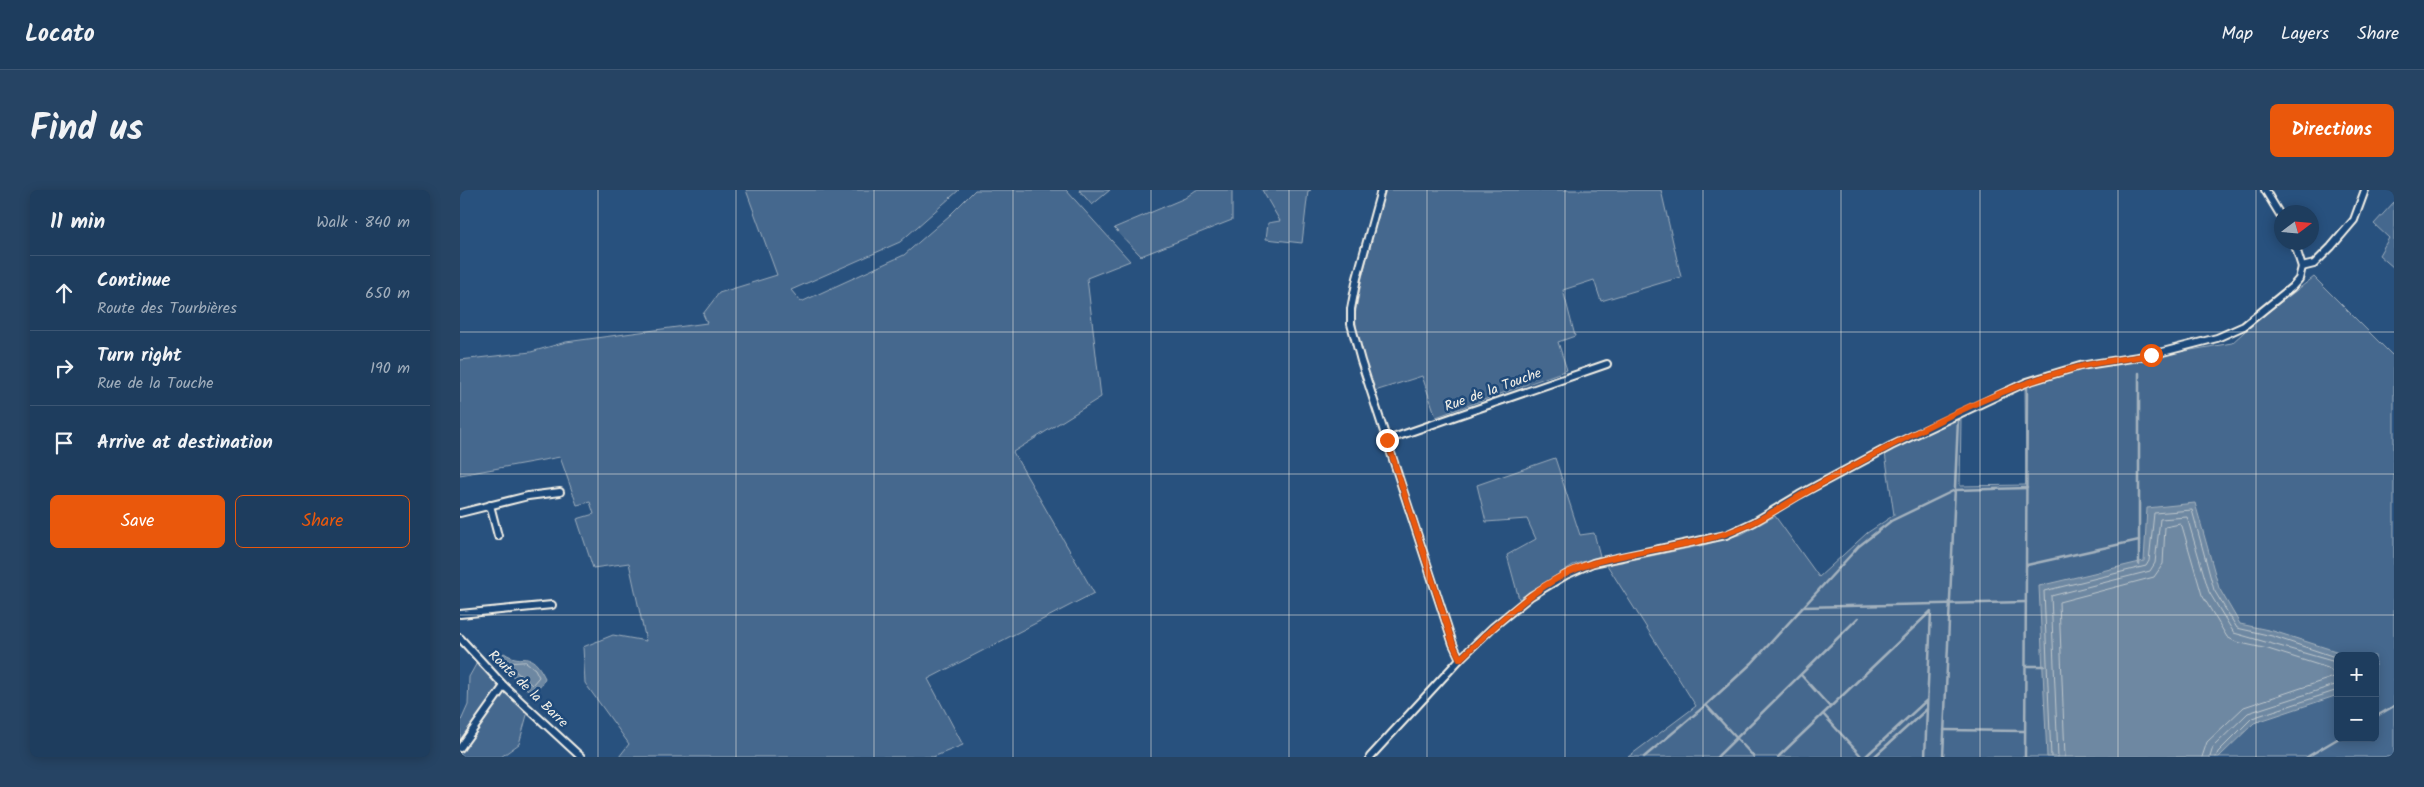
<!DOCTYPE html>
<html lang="en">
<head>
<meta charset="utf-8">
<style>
	body { margin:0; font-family:Kalam,sans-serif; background:#264464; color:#f1f3f6 }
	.controls { position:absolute; right:15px; bottom:15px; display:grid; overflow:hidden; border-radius:8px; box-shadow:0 2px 12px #0003 }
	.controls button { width:45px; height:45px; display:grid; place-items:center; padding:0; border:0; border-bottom:1px solid #3c5673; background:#1e3d5e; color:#f1f3f6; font:25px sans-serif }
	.compass { position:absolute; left:1814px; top:15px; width:45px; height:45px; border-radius:50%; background:#1e3d5e; box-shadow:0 2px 12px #0003; rotate:74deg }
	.stop { position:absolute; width:15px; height:15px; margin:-11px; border:4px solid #ea580c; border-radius:50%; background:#fff }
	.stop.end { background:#ea580c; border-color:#fff; box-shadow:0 1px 5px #0008 }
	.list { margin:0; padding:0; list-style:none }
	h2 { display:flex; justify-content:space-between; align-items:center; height:65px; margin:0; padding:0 20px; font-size:21px }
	h2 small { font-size:16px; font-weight:400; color:#a1aebc }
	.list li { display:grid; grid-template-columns:32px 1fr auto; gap:15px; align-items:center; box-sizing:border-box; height:75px; padding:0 20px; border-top:1px solid #3c5673 }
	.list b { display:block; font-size:19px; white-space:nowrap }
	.list p { margin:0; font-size:16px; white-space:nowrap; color:#a1aebc }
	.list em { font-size:16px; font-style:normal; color:#a1aebc }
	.actions { display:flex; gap:10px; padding:15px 20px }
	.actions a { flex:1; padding:11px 0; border:1px solid #ea580c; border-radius:8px; text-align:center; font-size:18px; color:#ea580c }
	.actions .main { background:#ea580c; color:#fff }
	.icon { flex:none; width:28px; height:28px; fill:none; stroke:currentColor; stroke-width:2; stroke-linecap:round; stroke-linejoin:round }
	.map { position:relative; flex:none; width:1934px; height:567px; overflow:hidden; border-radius:8px }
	header { display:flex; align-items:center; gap:30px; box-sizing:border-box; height:70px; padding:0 25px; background:#1e3d5e; border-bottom:1px solid #3c5673 }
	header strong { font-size:24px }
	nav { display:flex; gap:28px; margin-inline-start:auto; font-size:18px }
	.intro { display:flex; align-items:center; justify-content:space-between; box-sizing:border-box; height:120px; padding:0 30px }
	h1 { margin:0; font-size:35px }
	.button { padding:12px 22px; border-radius:8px; background:#ea580c; color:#fff; font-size:18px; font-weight:700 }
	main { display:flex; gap:30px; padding:0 30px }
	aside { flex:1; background:#1e3d5e; border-radius:8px; box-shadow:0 2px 12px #0003 }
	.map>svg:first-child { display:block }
	.green { fill:#45688e; stroke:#9cacbb; fill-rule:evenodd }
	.water { fill:#6e88a2; stroke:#a4b2be }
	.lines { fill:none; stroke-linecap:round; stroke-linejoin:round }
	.shore { stroke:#bec7cc; stroke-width:1 }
	.stream { stroke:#a4b2be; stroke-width:2.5 }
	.street-casing { stroke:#f4f1e8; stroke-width:10 }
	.street { stroke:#1f4a7a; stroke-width:6 }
	.route { stroke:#ea580c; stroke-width:6 }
	.grid { fill:none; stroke:#f4f1e8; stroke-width:1; stroke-opacity:0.55 }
	.labels { text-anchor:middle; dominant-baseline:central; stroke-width:5; stroke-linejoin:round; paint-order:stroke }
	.street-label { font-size:14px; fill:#f4f1e8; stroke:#1f4a7a }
</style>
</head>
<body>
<header>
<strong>Locato</strong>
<nav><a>Map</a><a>Layers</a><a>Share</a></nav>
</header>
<div class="intro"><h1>Find us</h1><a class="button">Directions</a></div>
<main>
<aside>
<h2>11 min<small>Walk · 840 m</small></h2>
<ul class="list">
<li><svg class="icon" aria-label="ahead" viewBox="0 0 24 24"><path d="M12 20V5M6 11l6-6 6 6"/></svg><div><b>Continue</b><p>Route des Tourbières</p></div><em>650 m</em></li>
<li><svg class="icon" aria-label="right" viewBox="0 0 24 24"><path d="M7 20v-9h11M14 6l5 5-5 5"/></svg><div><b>Turn right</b><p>Rue de la Touche</p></div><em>190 m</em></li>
<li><svg class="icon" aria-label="arrive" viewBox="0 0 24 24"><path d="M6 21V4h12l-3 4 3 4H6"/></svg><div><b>Arrive at destination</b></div></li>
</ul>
<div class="actions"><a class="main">Save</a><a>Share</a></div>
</aside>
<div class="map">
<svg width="1934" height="567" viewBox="0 0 1934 567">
	<rect width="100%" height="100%" fill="#28517e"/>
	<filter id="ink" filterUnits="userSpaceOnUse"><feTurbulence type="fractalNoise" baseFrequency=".02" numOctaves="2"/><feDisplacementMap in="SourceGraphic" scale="10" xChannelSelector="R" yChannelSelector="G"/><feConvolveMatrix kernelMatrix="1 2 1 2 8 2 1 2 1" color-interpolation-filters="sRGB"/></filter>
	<g filter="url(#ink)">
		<g class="green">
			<polygon points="286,0 499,0 440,52 331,100 341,112 444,65 490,25 515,0 606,0 670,71 627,88 641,207 553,262 634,403 468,489 503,555 473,567 159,567 169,554 125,493 123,457 153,445 186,451 169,373 133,378 117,329 134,324 130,312 117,315 100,267 0,285 0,170 71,162 106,152 247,133 243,124 259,103 317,85"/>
			<polygon points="619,0 650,0 632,15"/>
			<polygon points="736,0 772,0 772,30 681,66 654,38 725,8"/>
			<polygon points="802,0 851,0 848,1 842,53 806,49 808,33 820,31"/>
			<polygon points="925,0 1201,0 1221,87 1141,111 1134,90 1103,100 1115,146 1098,152 1107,180 976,227 962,186 915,201 898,152 895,125 902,87"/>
			<polygon points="1934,12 1934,78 1919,65 1929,48 1914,34"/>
			<path d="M1854,87L1932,165L1934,163V567H1168L1236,516L1147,375L1244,355L1282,344L1315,326L1359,387L1407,343L1434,325L1425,263L1501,227L1500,296L1566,295L1565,195L1620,179L1772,153L1795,132ZM1878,466H1915V548H1878Z"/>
			<polygon points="1095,268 1120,345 1134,343 1140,366 1113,375 1059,409 1047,365 1076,349 1067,329 1026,332 1017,295"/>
			<polygon points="19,469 67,525 59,554 41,567 5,567 0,564 0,533 8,515 9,487"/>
		</g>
		<g class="water">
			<polygon points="1735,313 1759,398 1780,434 1813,441 1882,463 1882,466 1878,466 1878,505 1794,533 1759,567 1587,567 1579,396 1684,371 1687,318"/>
			<path d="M44,463C65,477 69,456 85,488C83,493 76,502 70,502L35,470Z"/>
		</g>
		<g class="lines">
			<g class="shore">
				<polygon points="66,472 75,479 79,487 72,495 49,476 50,473"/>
				<polyline points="1591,567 1584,401 1686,376 1689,371 1694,323 1732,320 1754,400 1777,438 1812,446 1878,468"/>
				<polyline points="1598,567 1591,406 1690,381 1695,373 1700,329 1727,327 1749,402 1774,443 1872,471 1878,476"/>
				<polyline points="1605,567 1599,412 1694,387 1703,374 1705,337 1720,334 1722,336 1742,405 1767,447 1776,452 1808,459 1868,478 1875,484 1874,487 1784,517 1747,552 1742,567"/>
				<polyline points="1750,567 1753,557 1788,523 1878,494"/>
				<polyline points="1756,567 1758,562 1792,528 1878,500"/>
			</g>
			<g class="stream">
				<polyline points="1679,183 1679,374"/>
				<polyline points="1567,375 1679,350"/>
				<polyline points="1342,417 1566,412"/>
				<polyline points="1566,476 1584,476"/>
				<polyline points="1341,485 1370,517"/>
				<polyline points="1246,515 1294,567"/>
				<polyline points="1363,524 1402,567"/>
				<polyline points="1915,527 1934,516"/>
				<polyline points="1484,540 1564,541"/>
				<polyline points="1184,567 1246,515 1292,473 1399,356 1431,331 1495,300 1567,298"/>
				<polyline points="1257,567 1398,428"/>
				<polyline points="1318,567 1471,421 1465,567"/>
				<polyline points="1405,567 1467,510"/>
				<polyline points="1414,567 1467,519"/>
				<polyline points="1483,567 1498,230"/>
				<polyline points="1565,567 1567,195"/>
				<polyline points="1847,567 1879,548"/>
			</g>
			<g class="street-casing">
				<g id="street">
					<polyline points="921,0 897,88 891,119 891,134 901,171 993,454 1000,469"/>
					<polyline points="1805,0 1822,28"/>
					<polyline points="1834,52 1842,77"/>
					<polyline points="1842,77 1854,74 1871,57 1894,30 1905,0"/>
					<polyline points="927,250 1147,174"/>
					<polyline points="30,315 38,346"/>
					<polyline points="0,323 68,306 100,302"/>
					<polyline points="0,424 92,415"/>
					<polyline points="0,448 44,496 121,567"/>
					<polyline points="0,558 44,496"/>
					<polyline points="910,567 1000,469 1033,437 1071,406 1106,385 1133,373 1266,345 1294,332 1339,305 1431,256 1567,192 1620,176 1691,165 1757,148 1784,136 1832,97 1839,89 1842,77"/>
				</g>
			</g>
			<use href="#street" class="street"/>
		</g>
	</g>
	<g class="lines" filter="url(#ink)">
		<path class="route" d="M927,250L993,454L1000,469C1039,432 1081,388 1133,373C1184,358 1238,357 1286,336C1316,322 1344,302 1373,287C1450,245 1534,198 1619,177C1642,171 1667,169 1691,165"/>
	</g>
	<path class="grid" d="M138,0V567M276,0V567M414,0V567M553,0V567M691,0V567M829,0V567M967,0V567M1105,0V567M1243,0V567M1381,0V567M1520,0V567M1658,0V567M1796,0V567M0,142H1934M0,284H1934M0,425H1934"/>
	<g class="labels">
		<g class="street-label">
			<text transform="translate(1033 200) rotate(-20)">Rue de la Touche</text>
			<text transform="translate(68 499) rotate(44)">Route de la Barre</text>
		</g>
	</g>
</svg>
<div class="controls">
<button>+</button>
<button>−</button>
</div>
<svg class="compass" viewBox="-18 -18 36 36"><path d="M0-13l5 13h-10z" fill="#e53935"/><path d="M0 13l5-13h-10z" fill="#a1aebc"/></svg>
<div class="stop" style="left:1691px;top:165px"></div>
<div class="stop end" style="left:927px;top:250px"></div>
</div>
</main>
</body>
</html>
